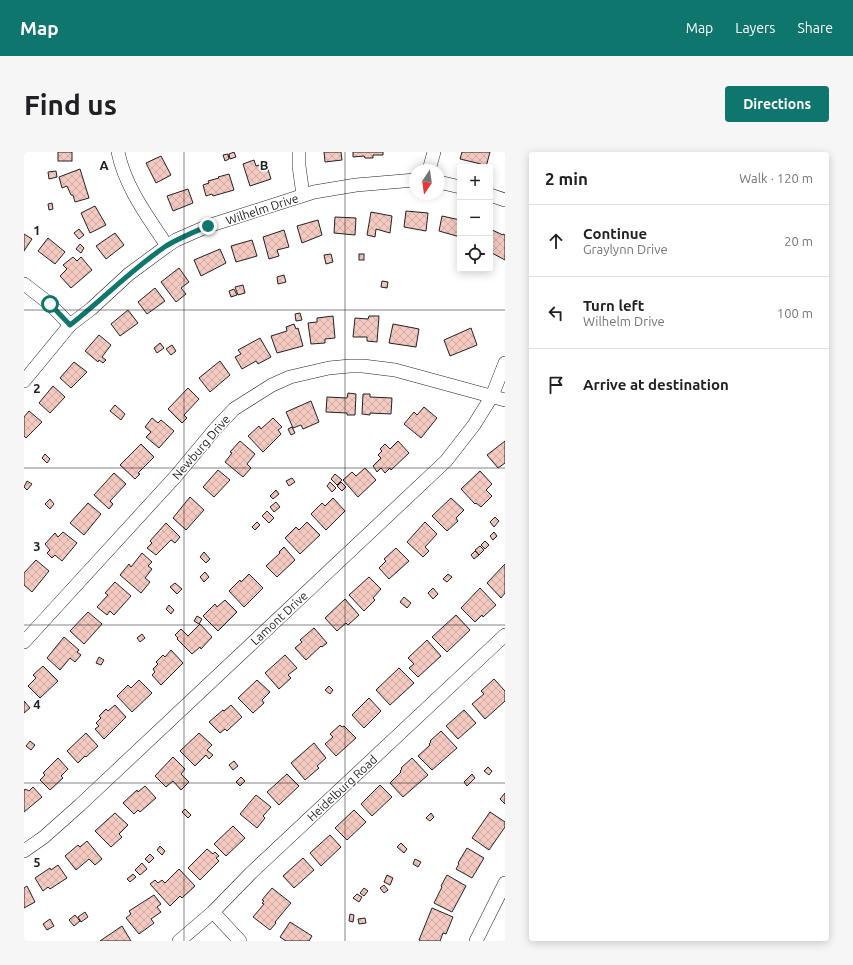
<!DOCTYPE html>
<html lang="en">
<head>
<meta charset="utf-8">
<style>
	body { margin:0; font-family:Ubuntu,sans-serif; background:#f6f6f6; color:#202124 }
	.controls { position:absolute; right:12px; top:12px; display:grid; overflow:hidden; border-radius:4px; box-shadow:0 2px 10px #0003 }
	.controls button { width:36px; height:36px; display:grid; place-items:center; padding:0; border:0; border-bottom:1px solid #e0e0e0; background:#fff; color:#202124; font:20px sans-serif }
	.compass { position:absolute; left:385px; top:12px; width:36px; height:36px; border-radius:50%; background:#fff; box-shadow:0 2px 10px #0003; rotate:193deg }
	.stop { position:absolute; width:12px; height:12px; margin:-9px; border:3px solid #0f766e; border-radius:50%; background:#fff }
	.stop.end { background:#0f766e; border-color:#fff; box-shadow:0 1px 4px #0008 }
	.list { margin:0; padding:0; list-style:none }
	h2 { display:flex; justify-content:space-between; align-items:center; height:52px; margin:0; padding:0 16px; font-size:17px }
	h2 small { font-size:13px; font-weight:400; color:#757577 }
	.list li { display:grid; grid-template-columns:26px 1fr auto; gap:12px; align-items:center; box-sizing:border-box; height:72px; padding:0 16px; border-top:1px solid #e0e0e0 }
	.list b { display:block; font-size:15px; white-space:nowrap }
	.list p { margin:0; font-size:13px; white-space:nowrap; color:#757577 }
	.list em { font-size:13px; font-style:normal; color:#757577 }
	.icon { flex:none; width:22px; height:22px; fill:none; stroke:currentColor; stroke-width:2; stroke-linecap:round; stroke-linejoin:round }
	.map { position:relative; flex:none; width:481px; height:789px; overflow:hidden; border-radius:4px }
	header { display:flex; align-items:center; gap:24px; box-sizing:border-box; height:56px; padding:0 20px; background:#0f766e; color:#fff }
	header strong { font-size:19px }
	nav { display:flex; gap:22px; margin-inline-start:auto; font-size:14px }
	.intro { display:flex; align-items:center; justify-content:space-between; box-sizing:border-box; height:96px; padding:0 24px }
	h1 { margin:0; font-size:28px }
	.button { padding:10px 18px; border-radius:4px; background:#0f766e; color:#fff; font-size:14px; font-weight:700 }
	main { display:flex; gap:24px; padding:0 24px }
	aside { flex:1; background:#fff; border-radius:4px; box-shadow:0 2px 10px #0003 }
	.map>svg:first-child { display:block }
	.building { fill:url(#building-cross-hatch); stroke:#222 }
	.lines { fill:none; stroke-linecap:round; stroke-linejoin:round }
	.minor-casing { stroke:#222; stroke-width:14 }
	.minor { stroke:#fff; stroke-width:13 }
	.route { stroke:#0f766e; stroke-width:5 }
	.grid { fill:none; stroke:#222; stroke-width:1; stroke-opacity:0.55 }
	.labels { text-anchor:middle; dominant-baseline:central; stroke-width:3; stroke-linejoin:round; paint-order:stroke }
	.street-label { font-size:12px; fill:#222; stroke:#fff }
	.grid-label { font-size:13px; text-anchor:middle; font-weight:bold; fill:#222; stroke:#fff; stroke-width:3; stroke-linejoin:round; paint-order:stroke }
</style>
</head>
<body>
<header>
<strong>Map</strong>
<nav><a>Map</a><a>Layers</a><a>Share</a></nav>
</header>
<div class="intro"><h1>Find us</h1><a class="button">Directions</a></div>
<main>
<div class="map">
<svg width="481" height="789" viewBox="0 0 481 789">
	<defs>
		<pattern id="building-cross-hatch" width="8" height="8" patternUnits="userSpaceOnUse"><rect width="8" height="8" fill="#f3c9c0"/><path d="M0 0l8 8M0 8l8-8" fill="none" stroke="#d0aca5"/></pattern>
	</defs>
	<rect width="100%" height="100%" fill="#fff"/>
	<g class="building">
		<rect x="34" y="0" width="14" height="9"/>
		<polygon points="210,0 212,5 206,7 205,2"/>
		<polygon points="300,0 317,0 318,8 301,10"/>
		<polygon points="329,0 359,0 359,3 349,3 349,6 341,6 340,4 329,5"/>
		<polygon points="438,0 466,0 462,15 456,15 457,12 436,7"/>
		<polygon points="204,2 205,7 201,9 199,3"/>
		<polygon points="137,4 147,23 132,31 122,11"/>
		<polygon points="230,8 232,14 242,11 247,27 226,34 219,12"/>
		<polygon points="56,17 65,46 51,50 49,43 47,43 43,34 38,36 35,25"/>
		<polygon points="32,19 33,25 25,27 24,20"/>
		<polygon points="205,22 210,38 189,44 188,42 182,44 179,33 185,31 184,29 195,26 194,25"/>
		<polygon points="164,37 169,51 149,59 143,44"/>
		<polygon points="28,51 29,57 25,58 24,52"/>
		<polygon points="71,54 82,73 66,81 57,61"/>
		<polygon points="382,59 404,61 402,79 380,75"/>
		<polygon points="347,60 368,64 366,81 352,77 351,85 343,83"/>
		<polygon points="418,64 436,68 436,85 415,79"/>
		<polygon points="311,65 332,66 331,83 310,81"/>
		<polygon points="294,68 298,83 278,91 273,74"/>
		<polygon points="55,77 60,83 55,87 50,81"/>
		<polygon points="466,77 479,83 479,82 481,83 481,108 466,100"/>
		<polygon points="260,78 265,95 253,98 255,104 245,107 239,85"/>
		<polygon points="91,81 100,93 82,107 72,94"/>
		<polygon points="0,82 8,87 0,99"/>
		<polygon points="24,86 41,100 31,112 14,99"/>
		<polygon points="228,88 233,104 212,110 207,94"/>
		<polygon points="56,92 60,96 57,101 52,97"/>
		<polygon points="196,97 202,111 177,124 170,108"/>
		<polygon points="307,102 309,110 302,112 300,103"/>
		<rect x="335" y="102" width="5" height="6"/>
		<polygon points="49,105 53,109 57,105 68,118 47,136 36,124 43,117 39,113"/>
		<polygon points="155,116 165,130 157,136 162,142 152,150 137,130"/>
		<polygon points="260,123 262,130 254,132 253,125"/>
		<polygon points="358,129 364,130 363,136 357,135"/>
		<polygon points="219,133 221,141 214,143 211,135"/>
		<polygon points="131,136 141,149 123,162 114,150"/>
		<polygon points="210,137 213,143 207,145 205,139"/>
		<polygon points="104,158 114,171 96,184 87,172"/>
		<polygon points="276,161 278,168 272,169 271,162"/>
		<polygon points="309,164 311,186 301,187 301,191 287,192 284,171 293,170 293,166"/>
		<polygon points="345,164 355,164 353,190 343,189 343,185 329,185 331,166 344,167"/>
		<polygon points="270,172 272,177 274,176 279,194 253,201 247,184 263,179 262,175"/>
		<polygon points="369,172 395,177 392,195 365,191"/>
		<polygon points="447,176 453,193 426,204 420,188"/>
		<polygon points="75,183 87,193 78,205 82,208 79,211 75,208 74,210 61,199"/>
		<polygon points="236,186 247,205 234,212 232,209 218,217 211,205 217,202 214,198"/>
		<polygon points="136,191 140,196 133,201 130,196"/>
		<polygon points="148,193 152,199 147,203 142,197"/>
		<polygon points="196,209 206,223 186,240 175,226"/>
		<polygon points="50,210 63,220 47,236 36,226"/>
		<polygon points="29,234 41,245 26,261 15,251"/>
		<polygon points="164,236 175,247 160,263 163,266 158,271 144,257"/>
		<polygon points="324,241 332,242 331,263 323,263 323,261 302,260 303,245 323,246"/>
		<polygon points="339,242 346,242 346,245 368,246 367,262 346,261 346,263 338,262"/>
		<polygon points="287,249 295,270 279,277 277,273 269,276 262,260"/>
		<polygon points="91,253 101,262 97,268 86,259"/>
		<polygon points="400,255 413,266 397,286 380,272 390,260 393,263"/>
		<polygon points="5,259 18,270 2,286 0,284 0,265"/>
		<polygon points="128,266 134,271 137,268 150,279 135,296 122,285 127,280 121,275"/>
		<polygon points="249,266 258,275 254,278 257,282 239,300 224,284 235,274 237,277"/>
		<polygon points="268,275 271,281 267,283 264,277"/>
		<polygon points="216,289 231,302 223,312 227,316 219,325 201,310 208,301 206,300"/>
		<polygon points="374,289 385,301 367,318 366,316 361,321 357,316 353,320 349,314 357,306 354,303 358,299 356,297 361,292 366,297"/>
		<polygon points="481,289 481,311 474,316 463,303"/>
		<polygon points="117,292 130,305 114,321 116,322 111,327 96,313"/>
		<polygon points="21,302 26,307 23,311 18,306"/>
		<polygon points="341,316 352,328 334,345 319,328 328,320 332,324"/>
		<polygon points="194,318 206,328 190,345 179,335"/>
		<polygon points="456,319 468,332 462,338 468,344 457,355 452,351 451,352 437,337"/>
		<polygon points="90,321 102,332 86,349 89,352 85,357 70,343"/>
		<polygon points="311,322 318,328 313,333 307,327"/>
		<polygon points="268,326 271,330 265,334 262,329"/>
		<polygon points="3,329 8,332 3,338 0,335"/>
		<polygon points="306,330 312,336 308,340 303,334"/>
		<polygon points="317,330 322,335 318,339 313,334"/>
		<polygon points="252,338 255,342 249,347 246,344"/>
		<polygon points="166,345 180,358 162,378 149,366"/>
		<polygon points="309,346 321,359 302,378 287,362 298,351 301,354"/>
		<polygon points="427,346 440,358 432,366 434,369 423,379 408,364"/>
		<polygon points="26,347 30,352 26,357 21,352"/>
		<polygon points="252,350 256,355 250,360 246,355"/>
		<polygon points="64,351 77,362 60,383 46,371"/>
		<polygon points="243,359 250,366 245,371 238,364"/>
		<polygon points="471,365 475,369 470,375 466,370"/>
		<polygon points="233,370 236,373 231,378 228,375"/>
		<polygon points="283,370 296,383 276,402 261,386 272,375 275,378"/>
		<polygon points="401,370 413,382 401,395 405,399 399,405 383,390"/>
		<polygon points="142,371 156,385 151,391 147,388 132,403 123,396 128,391 126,389"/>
		<polygon points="39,380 53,391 38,409 31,403 28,406 23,401 26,398 21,392 31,381 34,385"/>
		<polygon points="470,380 473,384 469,388 466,384"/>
		<polygon points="461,389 465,393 461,397 457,393"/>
		<polygon points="456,394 460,398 455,403 451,398"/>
		<polygon points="260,395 271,408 253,425 242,414 256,401 255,400"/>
		<polygon points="372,396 385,409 365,427 355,416 362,409 360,407"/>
		<polygon points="451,399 455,403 450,407 447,403"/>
		<polygon points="180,400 186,407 182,411 176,405"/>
		<polygon points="118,401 128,410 124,414 128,417 121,426 126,430 117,441 96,423 105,412 107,415"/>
		<polygon points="12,408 25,419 8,440 0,433 0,421"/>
		<polygon points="481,412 481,441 477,446 463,431"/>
		<polygon points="181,420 185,425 180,430 176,425"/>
		<polygon points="225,422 239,436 220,455 205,439 216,428 217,430"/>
		<polygon points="424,422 428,425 423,430 419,427"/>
		<polygon points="345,425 357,437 349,446 351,448 340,459 325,443"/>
		<polygon points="91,430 107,444 90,463 86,459 83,463 73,455 84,443 81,441"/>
		<polygon points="151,431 158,437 153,442 146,435"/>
		<polygon points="409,436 414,442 409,447 404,441"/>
		<polygon points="456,436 472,453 459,465 458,463 451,470 437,456"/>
		<polygon points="380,445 387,451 383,456 376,450"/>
		<polygon points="321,447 335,463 324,473 322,471 313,479 301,466"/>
		<polygon points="201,448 213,460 194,479 179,464 191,452 193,455"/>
		<polygon points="145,453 150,458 147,462 142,457"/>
		<polygon points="64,460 78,472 60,492 46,479"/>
		<polygon points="432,463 446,478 423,500 408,485"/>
		<polygon points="173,464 178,467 175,472 170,469"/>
		<polygon points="176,472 188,485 177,497 176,495 168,502 153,487 154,486 151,483 157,477 164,484"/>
		<polygon points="290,476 303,491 298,495 297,494 282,508 271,496 278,490 276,488"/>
		<polygon points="118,482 121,486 116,490 113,486"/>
		<polygon points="40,485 55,498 53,500 57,503 51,510 46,506 36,518 23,506"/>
		<polygon points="403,488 417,504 394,525 385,516 390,512 384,506"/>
		<polygon points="147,498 159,511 137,533 128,523 131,520 129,517 134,512 132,510 139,503 141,505"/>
		<polygon points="261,503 273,516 264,523 267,526 255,537 241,521"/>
		<polygon points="75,505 80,508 77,513 72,511"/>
		<polygon points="19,514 34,529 16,546 4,534 12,526 9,523"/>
		<polygon points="375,516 390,531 366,553 352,538"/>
		<polygon points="470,527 481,539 481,549 461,567 448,552 460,542 457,539"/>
		<polygon points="115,528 128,541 108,560 93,544 104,533 107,536"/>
		<polygon points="233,528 246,540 238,548 240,551 229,561 214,546"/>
		<polygon points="305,534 309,538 306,542 301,538"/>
		<polygon points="345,546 357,559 340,576 328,563"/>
		<polygon points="0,549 6,556 0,561"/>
		<polygon points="91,553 102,565 80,587 71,577 75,574 72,571 77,566 75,564 82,557 84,559"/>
		<polygon points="207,553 218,565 203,579 201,577 196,581 185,570 199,558 200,559"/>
		<polygon points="440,558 452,571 434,587 422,574"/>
		<polygon points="316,573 318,575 320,574 332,586 312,604 301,592 309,585 306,582"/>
		<polygon points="417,579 433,596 408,618 394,604 406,593 405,592 407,590 406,589"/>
		<polygon points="62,581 74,594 62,605 61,604 54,611 43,599"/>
		<polygon points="175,581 188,593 183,598 189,603 185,607 182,603 171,614 156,599"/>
		<polygon points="6,589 11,593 7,598 2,594"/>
		<polygon points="290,591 302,606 293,614 295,616 281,628 267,611"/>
		<polygon points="149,605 161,617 157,622 165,630 157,638 149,629 142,635 131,624"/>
		<polygon points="34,606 44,617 37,624 39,626 26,638 16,628 21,623 19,621"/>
		<polygon points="388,606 404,623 379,645 366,631 377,620 376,619 378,617 377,616"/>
		<polygon points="210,609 214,614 209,618 205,613"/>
		<polygon points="464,615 468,619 465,623 460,619"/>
		<polygon points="263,622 275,634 255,653 243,640"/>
		<polygon points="448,622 451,626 443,634 440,630"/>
		<polygon points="217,625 221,629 216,634 212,630"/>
		<polygon points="356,633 368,645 348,664 337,652"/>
		<polygon points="121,634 132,646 116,660 114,658 110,662 99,651 113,638 114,640"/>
		<polygon points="9,635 18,645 0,660 0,639 1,637 5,639"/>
		<polygon points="481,641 481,652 476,647"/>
		<polygon points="232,643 247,655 239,664 241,666 233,676 216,662"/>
		<polygon points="161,657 167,663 164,666 158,660"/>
		<polygon points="330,658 342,670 323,688 311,676"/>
		<polygon points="466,660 481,670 481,675 465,698 448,686"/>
		<polygon points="91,661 104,673 95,682 98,685 87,695 71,679"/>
		<polygon points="407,661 410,665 406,669 402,666"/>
		<polygon points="209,674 221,686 202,704 190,692"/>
		<polygon points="306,683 317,695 297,714 286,701"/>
		<polygon points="63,689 78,707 71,713 65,707 52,718 41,704 54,693 56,695"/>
		<polygon points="377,691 383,697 380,701 373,695"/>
		<polygon points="136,694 141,699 138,703 133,698"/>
		<polygon points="443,696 460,706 448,726 432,717 435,712 434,711"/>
		<polygon points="183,697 189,702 191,700 195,704 192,706 195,709 176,728 164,716"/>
		<polygon points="126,702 130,706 125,711 121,707"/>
		<polygon points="279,706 290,718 270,736 259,724"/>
		<polygon points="391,707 397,710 394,715 389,712"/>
		<polygon points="118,711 123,717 116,723 111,718"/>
		<polygon points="34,713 43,726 26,737 24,735 19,739 11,726 26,716 27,718"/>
		<polygon points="155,717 171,734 158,746 156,744 146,754 126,732 131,728 134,731 138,728 141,731"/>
		<polygon points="109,722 112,725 106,730 103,727"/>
		<polygon points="363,723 369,726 366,733 360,730"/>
		<polygon points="423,723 442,734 428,760 410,751 418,735 417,734"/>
		<polygon points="360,733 364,738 360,741 356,736"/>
		<polygon points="3,734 11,750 0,756 0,736"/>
		<polygon points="248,736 267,751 251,770 252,771 246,778 229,765 240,752 238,751 240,749 238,748"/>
		<polygon points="340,736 344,739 340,744 336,741"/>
		<polygon points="333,742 338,745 335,750 329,746"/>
		<polygon points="130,743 137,752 133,755 137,760 127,767 130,771 115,782 102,766 107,762 105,759"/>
		<polygon points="408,756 429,765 422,782 419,781 416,789 397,789 395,788"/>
		<polygon points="61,760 64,765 57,770 54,765"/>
		<polygon points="326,762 330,763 329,770 325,769"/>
		<polygon points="51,763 56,769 50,774 45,768"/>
		<polygon points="341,766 342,771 335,772 334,767"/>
		<polygon points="26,767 30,774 23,778 19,772"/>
		<polygon points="266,770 288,784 285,789 262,789 256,785"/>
		<polygon points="98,774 107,789 76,789"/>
	</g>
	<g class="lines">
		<g class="minor-casing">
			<g id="minor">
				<path d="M94,0C101,35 124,65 143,94"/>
				<polyline points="275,0 275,14 279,43"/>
				<polyline points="405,18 410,0"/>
				<polyline points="415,30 436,35"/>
				<polyline points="466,43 481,48"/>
				<polyline points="0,132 26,152 46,173"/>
				<polyline points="0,229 46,173 67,157 105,122 143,94 152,88 184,74 290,40 332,33 391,28"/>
				<polyline points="0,490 152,324 192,276 210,257 248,233 266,225 305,216 326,214 339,214 371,218 481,248"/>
				<polyline points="0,699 20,685 56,653 422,309 450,273 468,244 481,211"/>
				<polyline points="189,760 216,789"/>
				<polyline points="155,789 189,760 227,721 481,483"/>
				<polyline points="452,789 481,731"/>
			</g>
		</g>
		<use href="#minor" class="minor"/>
	</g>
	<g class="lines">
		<path class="route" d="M26,152L46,173C79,147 108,117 142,94C155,86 170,80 184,74"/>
	</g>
	<path class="grid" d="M160,0V789M321,0V789M0,158H481M0,316H481M0,473H481M0,631H481"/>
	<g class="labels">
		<g class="street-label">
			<text transform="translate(238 57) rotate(-18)">Wilhelm Drive</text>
			<text transform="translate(177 295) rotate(-49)">Newburg Drive</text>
			<text transform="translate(255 466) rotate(-43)">Lamont Drive</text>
			<text transform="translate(318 636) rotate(-43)">Heidelburg Road</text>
		</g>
	</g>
	<g class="grid-label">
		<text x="80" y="18">A</text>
		<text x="240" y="18">B</text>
		<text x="13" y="83">1</text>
		<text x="13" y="241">2</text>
		<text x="13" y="399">3</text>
		<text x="13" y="557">4</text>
		<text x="13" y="715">5</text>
	</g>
</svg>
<div class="controls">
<button>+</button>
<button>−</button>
<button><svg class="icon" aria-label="locate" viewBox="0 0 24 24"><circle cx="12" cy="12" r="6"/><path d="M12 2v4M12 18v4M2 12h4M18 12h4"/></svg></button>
</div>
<svg class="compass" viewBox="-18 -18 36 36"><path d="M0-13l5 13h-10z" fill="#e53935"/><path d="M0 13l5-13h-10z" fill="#757577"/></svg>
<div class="stop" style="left:26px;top:152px"></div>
<div class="stop end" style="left:184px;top:74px"></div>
</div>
<aside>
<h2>2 min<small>Walk · 120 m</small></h2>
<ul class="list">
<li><svg class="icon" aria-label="ahead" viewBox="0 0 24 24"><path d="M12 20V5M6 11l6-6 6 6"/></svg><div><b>Continue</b><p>Graylynn Drive</p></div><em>20 m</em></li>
<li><svg class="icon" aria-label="left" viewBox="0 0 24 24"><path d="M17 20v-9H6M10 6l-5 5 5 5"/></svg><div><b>Turn left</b><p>Wilhelm Drive</p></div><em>100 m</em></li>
<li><svg class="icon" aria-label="arrive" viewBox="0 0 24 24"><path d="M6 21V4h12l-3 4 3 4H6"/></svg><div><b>Arrive at destination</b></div></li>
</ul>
</aside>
</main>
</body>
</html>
